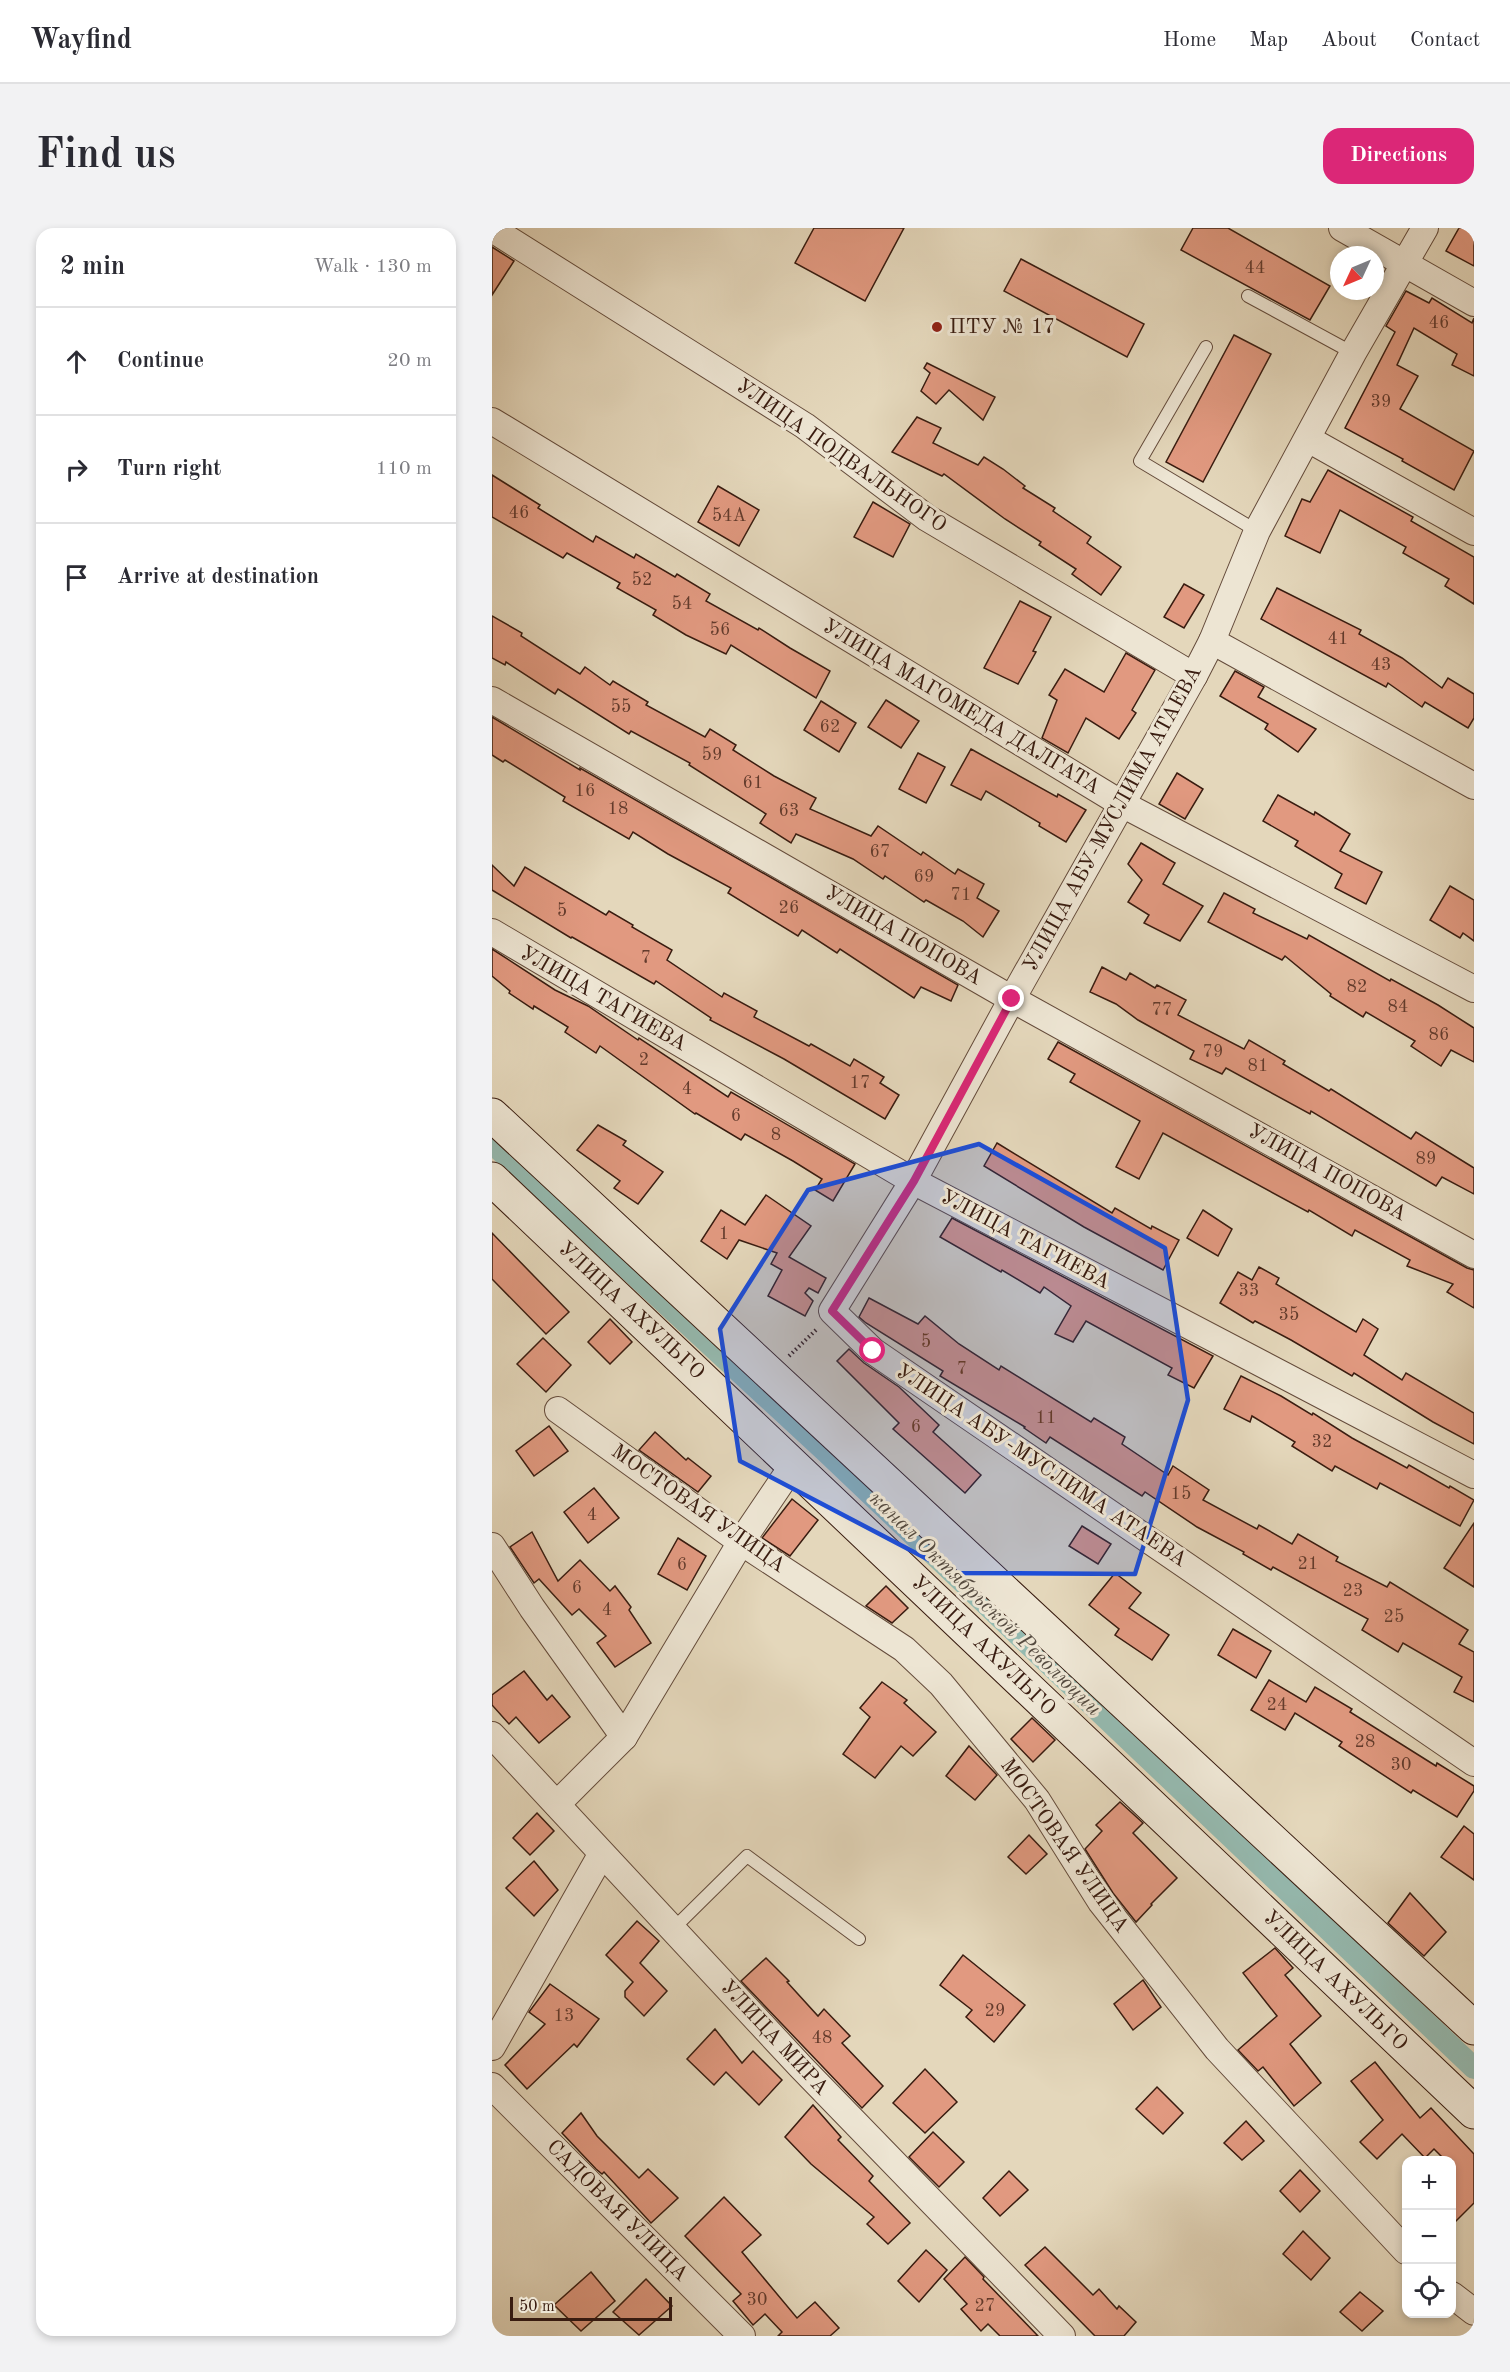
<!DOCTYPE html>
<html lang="en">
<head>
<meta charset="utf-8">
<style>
	body { margin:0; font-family:"Old Standard TT",serif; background:#f2f2f3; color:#2b2b33 }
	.controls { position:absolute; right:18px; bottom:18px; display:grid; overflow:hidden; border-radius:12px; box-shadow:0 3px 9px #0003 }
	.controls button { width:54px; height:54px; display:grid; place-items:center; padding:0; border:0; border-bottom:2px solid #e1e1e2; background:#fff; color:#2b2b33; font:30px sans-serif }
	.compass { position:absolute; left:838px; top:18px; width:54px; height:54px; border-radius:50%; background:#fff; box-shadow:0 3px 9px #0003; rotate:226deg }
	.scale { position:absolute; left:18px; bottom:15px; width:162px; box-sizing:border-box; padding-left:6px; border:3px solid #391c10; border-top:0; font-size:16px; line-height:21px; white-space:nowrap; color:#391c10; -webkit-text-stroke:4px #ede5d3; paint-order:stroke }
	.stop { position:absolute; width:18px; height:18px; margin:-14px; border:4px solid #db2777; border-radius:50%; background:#fff }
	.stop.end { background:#db2777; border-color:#fff; box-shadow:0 2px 6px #0008 }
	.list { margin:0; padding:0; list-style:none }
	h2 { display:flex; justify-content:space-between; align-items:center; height:78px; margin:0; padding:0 24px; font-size:26px }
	h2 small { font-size:20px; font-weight:400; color:#7c7c81 }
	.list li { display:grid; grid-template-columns:39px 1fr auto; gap:18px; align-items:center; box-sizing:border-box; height:108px; padding:0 24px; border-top:2px solid #e1e1e2 }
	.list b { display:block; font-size:22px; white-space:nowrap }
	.list em { font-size:20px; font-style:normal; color:#7c7c81 }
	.icon { flex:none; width:33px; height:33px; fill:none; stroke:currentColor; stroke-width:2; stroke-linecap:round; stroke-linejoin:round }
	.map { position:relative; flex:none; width:982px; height:2108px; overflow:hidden; border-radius:18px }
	header { display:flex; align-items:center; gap:36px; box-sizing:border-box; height:84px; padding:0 30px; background:#fff; border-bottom:2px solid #e1e1e2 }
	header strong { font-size:28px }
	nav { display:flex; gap:33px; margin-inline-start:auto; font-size:21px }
	.intro { display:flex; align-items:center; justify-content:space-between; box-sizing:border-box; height:144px; padding:0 36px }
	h1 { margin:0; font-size:42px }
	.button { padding:15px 27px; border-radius:18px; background:#db2777; color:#fff; font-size:21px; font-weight:700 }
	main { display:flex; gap:36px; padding:0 36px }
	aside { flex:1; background:#fff; border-radius:18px; box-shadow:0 3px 9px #0003 }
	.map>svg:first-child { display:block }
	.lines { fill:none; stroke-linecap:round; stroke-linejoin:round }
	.canal { stroke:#95bab0; stroke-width:22 }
	.building { fill:#e19980; stroke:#391c10; stroke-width:1.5 }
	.service-casing { stroke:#644b3b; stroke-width:14 }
	.minor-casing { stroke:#644b3b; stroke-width:28 }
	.secondary-casing { stroke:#391c10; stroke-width:35 }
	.path { stroke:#391c10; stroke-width:4; stroke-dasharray:1.5 3; stroke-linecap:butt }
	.service { stroke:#ede5d3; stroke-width:12 }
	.minor { stroke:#ede5d3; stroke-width:26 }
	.secondary { stroke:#ede5d3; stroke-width:33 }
	.route { stroke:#db2777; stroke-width:8 }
	.marked { fill:#1d4ed8; fill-opacity:0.2; stroke:#1d4ed8; stroke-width:4.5; stroke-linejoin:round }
	.poi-dot { fill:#8f2418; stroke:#ede5d3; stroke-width:2 }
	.labels { text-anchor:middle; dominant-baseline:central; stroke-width:6; stroke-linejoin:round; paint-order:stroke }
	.number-label { font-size:18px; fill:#633b2c }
	.poi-label { font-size:21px; fill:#391c10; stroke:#ede5d3; text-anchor:start }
	.street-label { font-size:21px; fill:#391c10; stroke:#ede5d3 }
	.water-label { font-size:22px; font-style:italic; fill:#554b40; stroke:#ede5d3 }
</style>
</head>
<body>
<header>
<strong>Wayfind</strong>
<nav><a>Home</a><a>Map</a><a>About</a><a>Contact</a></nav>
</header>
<div class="intro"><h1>Find us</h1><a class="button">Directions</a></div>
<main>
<aside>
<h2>2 min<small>Walk · 130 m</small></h2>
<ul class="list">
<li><svg class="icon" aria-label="ahead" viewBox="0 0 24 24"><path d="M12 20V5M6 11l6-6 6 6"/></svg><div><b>Continue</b></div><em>20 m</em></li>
<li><svg class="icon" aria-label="right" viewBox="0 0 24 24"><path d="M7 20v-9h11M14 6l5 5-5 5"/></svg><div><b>Turn right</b></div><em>110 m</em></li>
<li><svg class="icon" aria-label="arrive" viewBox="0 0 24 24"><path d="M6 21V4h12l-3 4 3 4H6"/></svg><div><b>Arrive at destination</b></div></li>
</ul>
</aside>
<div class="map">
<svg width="982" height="2108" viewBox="0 0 982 2108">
	<rect width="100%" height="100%" fill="#e4d7bb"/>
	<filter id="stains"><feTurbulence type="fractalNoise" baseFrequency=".00333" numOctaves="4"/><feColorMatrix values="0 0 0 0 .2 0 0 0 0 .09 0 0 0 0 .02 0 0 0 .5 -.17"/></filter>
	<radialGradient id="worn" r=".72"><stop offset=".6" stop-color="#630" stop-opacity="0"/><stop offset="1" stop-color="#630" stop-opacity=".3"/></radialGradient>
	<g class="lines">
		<polyline class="canal" points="0,915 334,1224 982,1840"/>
	</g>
	<g class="building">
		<polygon points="322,0 412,0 373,73 303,35"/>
		<polygon points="701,0 736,0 838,58 818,92 689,22"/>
		<polygon points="967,0 982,0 982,38 954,23"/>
		<polygon points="0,19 22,33 0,67"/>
		<polygon points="529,31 652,96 635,129 512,63"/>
		<polygon points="914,63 937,75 940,70 980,95 982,90 982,148 960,137 965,126 922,100 905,137 926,148 908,181 982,223 962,262 910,233 911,231 853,200 903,104 894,98"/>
		<polygon points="742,107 779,126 711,254 674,234"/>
		<polygon points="435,135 503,169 491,192 457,162 444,176 429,163 438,145 432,140"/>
		<polygon points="425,189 449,200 441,215 486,237 492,229 511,241 533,258 531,260 563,280 561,283 599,309 595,315 629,339 609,367 580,346 584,341 547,317 549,314 513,291 452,246 450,248 400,224"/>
		<polygon points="836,242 921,289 919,293 982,329 982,376 953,358 957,351 911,325 914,319 848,282 828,325 793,308 810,271 818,274"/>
		<polygon points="0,247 48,277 46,280 101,314 104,308 142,330 144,326 183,349 185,346 218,366 214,373 266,402 267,400 298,420 338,443 324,470 239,417 234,426 194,407 161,387 164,382 125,360 128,355 75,325 71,330 0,289"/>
		<polygon points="226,258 267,282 247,318 206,294"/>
		<polygon points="381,274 418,296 401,329 362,309"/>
		<polygon points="692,356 712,367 692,400 672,389"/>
		<polygon points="785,360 869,402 867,406 910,430 950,460 956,450 982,466 982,490 976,500 933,474 930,479 896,455 894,459 769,391"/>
		<polygon points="528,373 559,389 541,423 544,424 526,456 492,440"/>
		<polygon points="0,388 30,405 29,408 88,446 93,439 118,457 121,453 156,474 154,477 213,509 218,501 244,517 241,522 282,548 324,570 318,581 379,608 386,598 429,627 431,624 463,646 466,641 492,656 485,670 507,683 491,709 471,693 434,672 432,674 393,648 391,651 361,631 304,606 299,615 268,595 274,586 197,537 198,535 139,503 137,506 66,461 63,466 14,434 13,437 0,430"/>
		<polygon points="634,425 663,442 640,482 644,485 627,511 594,490 576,525 550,510 565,472 557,467 573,441 612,464"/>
		<polygon points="743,443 772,459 766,469 824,501 806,524 773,501 776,496 728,468"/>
		<polygon points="394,472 427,493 409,520 376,499"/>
		<polygon points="329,473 364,495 347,524 312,502"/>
		<polygon points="0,489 88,542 88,540 466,757 459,773 429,759 422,770 348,721 345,725 310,702 306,708 236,665 239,660 176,626 141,604 137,611 71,573 73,569 13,532 11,534 0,527"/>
		<polygon points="479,521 565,569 566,566 594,582 574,614 547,598 548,595 494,563 489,572 459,557"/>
		<polygon points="426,525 453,539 434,575 407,561"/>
		<polygon points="685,545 711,561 693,591 667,576"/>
		<polygon points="786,567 822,587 823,584 858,606 848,623 890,644 874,676 843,660 850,646 803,618 806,613 771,593"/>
		<polygon points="649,615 683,635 671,656 711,678 688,713 652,695 657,687 636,674 650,652 636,636"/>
		<polygon points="0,637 22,658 33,639 114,687 117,683 141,697 140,699 180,722 175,732 230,769 232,765 265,783 262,789 317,818 319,816 358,838 362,831 392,849 388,855 407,867 393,891 292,831 218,792 219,790 164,753 162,756 80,709 79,710 0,662"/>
		<polygon points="958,658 982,672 982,713 971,705 968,710 938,692"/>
		<polygon points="732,665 763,681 761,685 815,711 817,707 898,753 899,751 946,777 982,800 982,834 959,822 949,838 919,818 923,813 874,784 871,789 838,768 839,766 793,728 790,732 716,694"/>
		<polygon points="0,721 63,762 96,778 146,812 147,810 236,869 239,864 363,936 341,973 323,962 330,951 301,933 253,906 249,912 204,885 203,886 108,818 104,825 73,804 76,799 42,778 41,781 17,765 18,763 0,748"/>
		<polygon points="610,739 634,752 638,745 663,760 665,757 694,772 686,787 752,821 757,812 793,833 791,836 837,863 839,861 919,911 924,904 982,940 982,966 950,949 944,958 819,883 818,886 734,840 730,846 698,831 702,823 646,792 624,776 598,764"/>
		<polygon points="566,814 975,1040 982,1042 982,1080 955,1064 961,1056 915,1038 918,1032 863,1002 860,1008 817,982 816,984 671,905 647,951 624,939 648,893 578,854 583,846 556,831"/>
		<polygon points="106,897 134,913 131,917 171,944 146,976 122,960 128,953 85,922"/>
		<polygon points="505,915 620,985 623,980 659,1001 660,998 687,1012 671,1042 592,999 492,938"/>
		<polygon points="274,967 319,998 297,1029 334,1050 326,1065 317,1060 313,1065 321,1073 313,1088 276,1068 290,1042 279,1036 285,1025 247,1012 235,1031 209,1013 229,982 253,997"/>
		<polygon points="711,982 740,1001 726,1028 695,1010"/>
		<polygon points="460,990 721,1128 702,1160 676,1147 680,1140 594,1093 581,1114 563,1106 579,1078 552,1059 548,1065 510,1042 509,1044 448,1009"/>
		<polygon points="0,1005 77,1084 54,1106 0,1051"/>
		<polygon points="767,1039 787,1050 784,1056 864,1104 871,1091 886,1101 872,1127 910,1152 914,1145 982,1185 982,1216 941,1194 862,1145 860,1148 799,1112 763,1093 761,1095 728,1075 746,1044 760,1052"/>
		<polygon points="377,1070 426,1096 433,1088 467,1116 507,1142 509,1138 599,1194 602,1190 633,1209 630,1216 676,1247 681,1238 717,1262 711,1272 765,1301 767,1297 800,1316 806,1306 846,1329 844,1333 895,1359 898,1354 976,1402 967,1416 982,1424 982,1474 962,1464 970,1449 911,1415 906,1424 870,1402 876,1391 781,1339 779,1342 751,1326 752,1324 705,1299 653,1264 650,1268 558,1209 554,1215 532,1200 533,1199 448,1148 451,1143 374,1095 367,1089"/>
		<polygon points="118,1091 140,1114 118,1136 96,1114"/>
		<polygon points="51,1110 79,1137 54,1164 25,1136"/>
		<polygon points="357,1121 372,1135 407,1159 447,1197 441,1204 489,1247 473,1265 401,1201 407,1195 345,1133"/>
		<polygon points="749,1148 789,1168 820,1187 821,1185 860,1210 915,1240 917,1237 957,1260 958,1258 982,1272 968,1298 888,1255 885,1261 843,1238 840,1243 800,1218 803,1214 760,1188 758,1194 732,1181"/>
		<polygon points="57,1198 76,1223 42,1248 24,1223"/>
		<polygon points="163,1204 194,1232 196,1230 219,1248 206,1264 147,1222"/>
		<polygon points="102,1260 127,1290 96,1315 72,1284"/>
		<polygon points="300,1271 326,1292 298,1328 270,1310"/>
		<polygon points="982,1295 982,1359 952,1340"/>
		<polygon points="590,1298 619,1316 606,1336 577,1318"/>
		<polygon points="40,1304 66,1353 88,1332 118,1363 123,1358 139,1379 137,1382 159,1415 123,1439 105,1415 114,1408 87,1381 80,1387 47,1351 42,1355 18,1319"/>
		<polygon points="186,1310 214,1328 195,1362 166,1346"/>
		<polygon points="623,1345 649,1365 637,1380 677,1407 660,1432 623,1407 627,1401 597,1377"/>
		<polygon points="394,1358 416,1380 400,1395 374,1378"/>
		<polygon points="741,1401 779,1423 764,1450 726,1427"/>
		<polygon points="32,1443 55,1472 60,1467 78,1489 47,1515 24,1489 17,1496 0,1477 0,1467"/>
		<polygon points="777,1452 814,1474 823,1459 860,1481 858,1484 944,1538 945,1535 982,1558 982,1563 965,1589 921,1562 919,1565 847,1518 850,1514 803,1485 793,1502 759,1482"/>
		<polygon points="390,1454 415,1472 412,1475 444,1504 421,1528 409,1518 383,1550 351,1526 378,1489 368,1480"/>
		<polygon points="540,1490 563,1512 541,1534 519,1511"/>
		<polygon points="477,1518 505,1547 483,1572 454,1548"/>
		<polygon points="628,1574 651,1595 641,1605 685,1650 659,1676 660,1677 644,1694 621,1665 593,1621 610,1603 604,1597"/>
		<polygon points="45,1585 62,1603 38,1627 21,1610"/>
		<polygon points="972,1598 982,1606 982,1652 949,1629"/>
		<polygon points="537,1607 555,1626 534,1646 516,1629"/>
		<polygon points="42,1633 66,1662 42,1688 14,1660"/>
		<polygon points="918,1665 954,1704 932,1728 896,1695"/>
		<polygon points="145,1693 167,1713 148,1735 175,1763 152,1788 133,1769 133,1763 141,1754 114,1727"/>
		<polygon points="783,1720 801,1740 793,1747 829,1788 798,1816 829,1855 802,1878 771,1839 766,1843 746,1822 785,1788 751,1745"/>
		<polygon points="471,1727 533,1777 502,1814 474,1789 480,1782 448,1757"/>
		<polygon points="274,1730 297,1753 295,1754 326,1788 332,1781 358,1808 350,1815 391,1858 370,1880 249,1753"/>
		<polygon points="651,1752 669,1779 641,1802 622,1776"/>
		<polygon points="58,1756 107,1791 85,1819 82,1816 35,1861 13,1837 53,1796 37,1784"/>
		<polygon points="223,1801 250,1835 261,1823 290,1852 267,1877 234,1844 222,1857 195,1831"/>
		<polygon points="883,1834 928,1890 939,1880 982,1926 982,1975 960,1997 960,1932 953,1932 942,1921 933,1930 910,1906 885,1931 868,1914 891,1892 859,1853"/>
		<polygon points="433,1841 465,1874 433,1905 401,1875"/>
		<polygon points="665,1859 691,1885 671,1906 644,1881"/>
		<polygon points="321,1877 349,1909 346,1912 381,1948 377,1953 418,1995 396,2016 375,1996 382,1989 319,1936 293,1909"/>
		<polygon points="89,1885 105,1908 147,1950 156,1941 186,1970 159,1995 112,1944 110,1946 104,1941 70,1905"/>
		<polygon points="754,1893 772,1913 750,1932 732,1915"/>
		<polygon points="441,1904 472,1934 447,1959 417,1929"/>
		<polygon points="808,1942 828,1963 808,1984 788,1963"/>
		<polygon points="517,1943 536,1962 508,1988 491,1970"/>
		<polygon points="232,1969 269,2007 250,2024 305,2090 323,2074 347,2100 338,2108 286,2108 290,2104 273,2086 261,2097 241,2073 249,2066 193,2008"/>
		<polygon points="811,2003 838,2030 819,2052 791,2026"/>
		<polygon points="553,2019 601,2067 607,2061 625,2081 627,2078 644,2094 632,2108 603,2108 533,2037"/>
		<polygon points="434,2022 455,2042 427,2074 406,2053"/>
		<polygon points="473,2029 492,2049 491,2051 546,2108 508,2108 496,2096 489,2103 469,2081 475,2076 452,2051"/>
		<polygon points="99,2044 123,2073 89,2103 62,2077"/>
		<polygon points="154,2051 180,2078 147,2107 121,2084"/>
		<polygon points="868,2064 891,2083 870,2103 848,2084"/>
	</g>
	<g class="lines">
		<g class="service-casing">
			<g id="service">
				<polyline points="756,68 861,125"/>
				<polyline points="714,119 648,233 765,303"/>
				<polyline points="180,1702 255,1628 367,1711"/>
			</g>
		</g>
		<g class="minor-casing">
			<g id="minor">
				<polyline points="850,0 982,75"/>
				<polyline points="933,0 861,125 765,303 720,413 702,448 520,771 421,953 340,1083 381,1123 982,1535"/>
				<polyline points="0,1 313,198 435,290 702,448"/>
				<polyline points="0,193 630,576 982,761"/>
				<polyline points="816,211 982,304"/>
				<polyline points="720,413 982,558"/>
				<polyline points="0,472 520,771 982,1027"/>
				<polyline points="0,704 421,953 982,1247"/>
				<polyline points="66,1182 249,1314 412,1421 449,1456 545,1572 609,1674 725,1821 914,2023"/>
				<polyline points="0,1318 40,1380 132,1509"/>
				<polyline points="0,1507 309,1839 570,2108"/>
				<polyline points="65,1576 132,1509 249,1314 301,1237"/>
				<polyline points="0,1819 109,1627"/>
				<polyline points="0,1858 250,2108"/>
				<polyline points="960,2067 982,2084"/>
			</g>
		</g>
		<g class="secondary-casing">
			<g id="secondary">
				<polyline points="0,887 982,1800"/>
				<polyline points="0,951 982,1884"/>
			</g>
		</g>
		<polyline class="path" points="297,1128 326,1100"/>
		<use href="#service" class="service"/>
		<use href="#minor" class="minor"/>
		<use href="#secondary" class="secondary"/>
	</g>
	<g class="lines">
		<polyline class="route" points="381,1123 340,1083 422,953 520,771"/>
	</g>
	<path class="marked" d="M487,916L673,1020L696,1172L643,1346L462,1345L248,1233L228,1101L316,962Z"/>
	<circle class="poi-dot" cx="445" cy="99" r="6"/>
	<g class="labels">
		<g class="number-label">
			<text x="763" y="40">44</text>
			<text x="947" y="95">46</text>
			<text x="889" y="174">39</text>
			<text x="27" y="285">46</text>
			<text x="237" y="288">54А</text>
			<text x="150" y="352">52</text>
			<text x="190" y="376">54</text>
			<text x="228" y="402">56</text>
			<text x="846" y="411">41</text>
			<text x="889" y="437">43</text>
			<text x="129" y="479">55</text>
			<text x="338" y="499">62</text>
			<text x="220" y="527">59</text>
			<text x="261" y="555">61</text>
			<text x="93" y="563">16</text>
			<text x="126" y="581">18</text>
			<text x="297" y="583">63</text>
			<text x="388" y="624">67</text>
			<text x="432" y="649">69</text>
			<text x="469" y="667">71</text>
			<text x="297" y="680">26</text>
			<text x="70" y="683">5</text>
			<text x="154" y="730">7</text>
			<text x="865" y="759">82</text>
			<text x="906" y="779">84</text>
			<text x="670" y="782">77</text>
			<text x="947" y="807">86</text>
			<text x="721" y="824">79</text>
			<text x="152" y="832">2</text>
			<text x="766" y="838">81</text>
			<text x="368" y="855">17</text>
			<text x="195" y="861">4</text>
			<text x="244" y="888">6</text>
			<text x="284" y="907">8</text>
			<text x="934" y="931">89</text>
			<text x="232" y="1006">1</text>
			<text x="757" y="1063">33</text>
			<text x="797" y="1087">35</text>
			<text x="434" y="1114">5</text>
			<text x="470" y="1141">7</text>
			<text x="554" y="1190">11</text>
			<text x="424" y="1199">6</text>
			<text x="830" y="1214">32</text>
			<text x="689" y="1266">15</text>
			<text x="100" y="1287">4</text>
			<text x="816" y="1336">21</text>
			<text x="190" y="1337">6</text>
			<text x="85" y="1360">6</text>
			<text x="861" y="1363">23</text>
			<text x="115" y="1382">4</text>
			<text x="902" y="1389">25</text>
			<text x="785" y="1477">24</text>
			<text x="873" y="1514">28</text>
			<text x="909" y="1537">30</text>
			<text x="503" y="1783">29</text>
			<text x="72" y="1788">13</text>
			<text x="330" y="1810">48</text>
			<text x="265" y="2072">30</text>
			<text x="493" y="2078">27</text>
		</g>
		<g class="poi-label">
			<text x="457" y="99">ПТУ № 17</text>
		</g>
		<g class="street-label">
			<text transform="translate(349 228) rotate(35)">УЛИЦА ПОДВАЛЬНОГО</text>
			<text transform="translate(469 479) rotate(31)">УЛИЦА МАГОМЕДА ДАЛГАТА</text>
			<text transform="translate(621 591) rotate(-61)">УЛИЦА АБУ-МУСЛИМА АТАЕВА</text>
			<text transform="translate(411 708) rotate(30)">УЛИЦА ПОПОВА</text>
			<text transform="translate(111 771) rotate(30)">УЛИЦА ТАГИЕВА</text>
			<text transform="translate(835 945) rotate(29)">УЛИЦА ПОПОВА</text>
			<text transform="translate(533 1012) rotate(28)">УЛИЦА ТАГИЕВА</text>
			<text transform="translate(139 1083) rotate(43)">УЛИЦА АХУЛЬГО</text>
			<text transform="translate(549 1238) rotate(34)">УЛИЦА АБУ-МУСЛИМА АТАЕВА</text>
			<text transform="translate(206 1281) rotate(35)">МОСТОВАЯ УЛИЦА</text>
			<text transform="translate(491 1418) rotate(44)">УЛИЦА АХУЛЬГО</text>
			<text transform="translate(572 1618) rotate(55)">МОСТОВАЯ УЛИЦА</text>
			<text transform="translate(843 1753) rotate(44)">УЛИЦА АХУЛЬГО</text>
			<text transform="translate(282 1810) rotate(47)">УЛИЦА МИРА</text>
			<text transform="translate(125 1983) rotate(45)">САДОВАЯ УЛИЦА</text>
		</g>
		<g class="water-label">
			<text transform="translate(493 1376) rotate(44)">канал Октябрьской Революции</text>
		</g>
	</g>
	<rect width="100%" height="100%" filter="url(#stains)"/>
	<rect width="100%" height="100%" fill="url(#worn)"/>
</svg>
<div class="controls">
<button>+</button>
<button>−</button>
<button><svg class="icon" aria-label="locate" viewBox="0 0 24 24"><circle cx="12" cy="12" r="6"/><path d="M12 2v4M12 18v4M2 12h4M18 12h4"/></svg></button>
</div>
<svg class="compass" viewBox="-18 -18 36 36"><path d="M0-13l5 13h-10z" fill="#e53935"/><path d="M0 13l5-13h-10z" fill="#7c7c81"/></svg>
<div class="scale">50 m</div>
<div class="stop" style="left:381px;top:1123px"></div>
<div class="stop end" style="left:520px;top:771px"></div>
</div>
</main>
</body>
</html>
